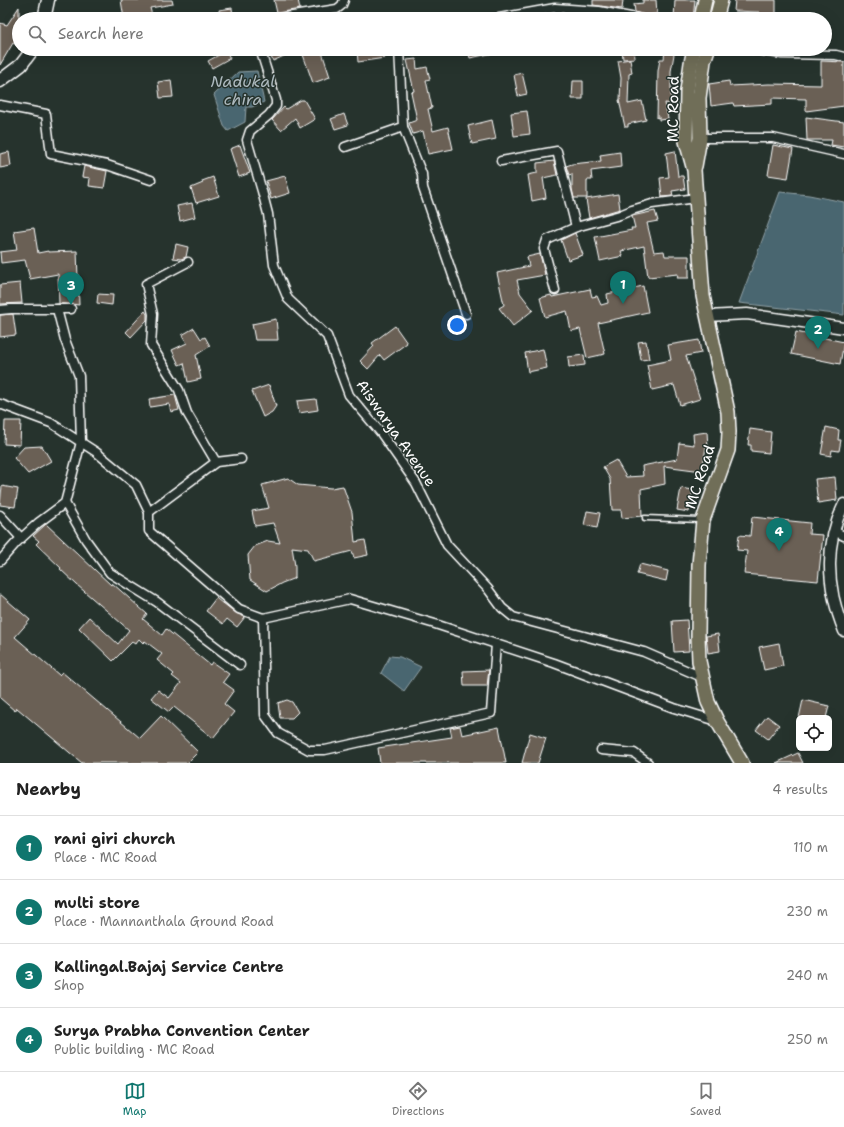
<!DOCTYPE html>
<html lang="en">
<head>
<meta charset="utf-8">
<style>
	body { margin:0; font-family:"Shantell Sans",sans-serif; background:#f6f6f6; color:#222 }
	.controls { position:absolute; right:12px; bottom:12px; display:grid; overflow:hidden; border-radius:6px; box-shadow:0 4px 16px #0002 }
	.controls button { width:36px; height:36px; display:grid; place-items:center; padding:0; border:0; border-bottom:1px solid #e0e0e0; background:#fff; color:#222; font:20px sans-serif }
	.you { position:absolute; left:457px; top:325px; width:14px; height:14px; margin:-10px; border:3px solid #fff; border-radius:50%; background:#1a73e8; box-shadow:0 0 0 6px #1a73e833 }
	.badge { display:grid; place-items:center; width:26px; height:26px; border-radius:50%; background:#0f766e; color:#fff; font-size:13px; font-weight:700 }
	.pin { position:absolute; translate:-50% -33px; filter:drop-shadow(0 1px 2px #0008) }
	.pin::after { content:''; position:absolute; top:21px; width:14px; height:12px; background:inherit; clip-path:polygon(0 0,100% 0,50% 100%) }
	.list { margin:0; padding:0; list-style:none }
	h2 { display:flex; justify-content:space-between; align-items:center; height:52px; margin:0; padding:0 16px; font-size:17px }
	h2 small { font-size:13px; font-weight:400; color:#767676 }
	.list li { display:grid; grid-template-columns:26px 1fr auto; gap:12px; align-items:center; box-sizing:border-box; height:64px; padding:0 16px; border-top:1px solid #e0e0e0 }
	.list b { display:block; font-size:15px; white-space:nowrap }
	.list p { margin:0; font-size:13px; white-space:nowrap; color:#767676 }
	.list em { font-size:13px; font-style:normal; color:#767676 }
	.icon { flex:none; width:22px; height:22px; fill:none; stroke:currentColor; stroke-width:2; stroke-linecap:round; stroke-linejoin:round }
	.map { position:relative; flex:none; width:844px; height:763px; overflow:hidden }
	.search { position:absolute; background:#fff; box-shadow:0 4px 16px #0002; left:12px; right:12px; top:12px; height:44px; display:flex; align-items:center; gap:10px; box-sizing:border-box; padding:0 14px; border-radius:22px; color:#767676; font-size:15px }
	.sheet { height:308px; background:#fff }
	nav { display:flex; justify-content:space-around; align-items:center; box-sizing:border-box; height:56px; border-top:1px solid #e0e0e0; background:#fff; font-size:11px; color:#767676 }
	nav a { display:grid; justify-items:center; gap:2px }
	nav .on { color:#0f766e }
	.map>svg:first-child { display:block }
	.water { fill:#4a6670; stroke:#92a3a9 }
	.building { fill:#6b6055; stroke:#fff }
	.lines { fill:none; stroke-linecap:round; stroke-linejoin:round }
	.service-casing { stroke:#fff; stroke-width:7 }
	.minor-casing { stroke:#fff; stroke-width:11 }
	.tertiary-casing { stroke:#fff; stroke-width:13 }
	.secondary-casing { stroke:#fff; stroke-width:15 }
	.primary-casing { stroke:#fff; stroke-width:16 }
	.service { stroke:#26332d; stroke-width:4 }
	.minor { stroke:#26332d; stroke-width:8 }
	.tertiary { stroke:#26332d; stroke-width:10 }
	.secondary { stroke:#26332d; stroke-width:12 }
	.primary { stroke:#706e59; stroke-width:13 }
	.labels { text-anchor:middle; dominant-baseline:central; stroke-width:3; stroke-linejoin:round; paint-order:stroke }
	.street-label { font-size:15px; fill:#fff; stroke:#26332d }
	.water-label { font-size:16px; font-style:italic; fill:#aebabf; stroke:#26332d }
</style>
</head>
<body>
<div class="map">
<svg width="844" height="763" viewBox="0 0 844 763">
	<rect width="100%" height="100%" fill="#26332d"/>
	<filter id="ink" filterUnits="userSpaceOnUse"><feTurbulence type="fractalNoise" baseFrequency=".025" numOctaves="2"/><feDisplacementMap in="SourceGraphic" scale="8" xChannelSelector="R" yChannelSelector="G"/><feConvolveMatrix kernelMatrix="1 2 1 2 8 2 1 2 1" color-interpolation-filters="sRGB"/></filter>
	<g filter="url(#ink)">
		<g class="water">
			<polygon points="257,71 264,102 252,107 246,107 245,122 228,131 224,126 214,95 238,72"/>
			<polygon points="780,192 809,195 844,202 844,315 739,303"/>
			<polygon points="390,656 400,657 421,667 404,691 381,673"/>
		</g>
		<g class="building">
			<polygon points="121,0 172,0 173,4 150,8 153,19 124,19"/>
			<polygon points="274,0 298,0 300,9 277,13"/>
			<polygon points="593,0 623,0 622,9 593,5"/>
			<polygon points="643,0 656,0 657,14 645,15 635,12 634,4 643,3"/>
			<polygon points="675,0 695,0 693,19 674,19"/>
			<polygon points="735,0 776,0 776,19 760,19 759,12 734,11"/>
			<polygon points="19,7 19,47 13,43 0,65 0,23 7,25"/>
			<polygon points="232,8 233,17 220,19 219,10"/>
			<polygon points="267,49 299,49 273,61"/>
			<polygon points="301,49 321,49 330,77 313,83"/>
			<polygon points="363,49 383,49 385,58 358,62 357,50"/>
			<polygon points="468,49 494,49 494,53 470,58"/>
			<polygon points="622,49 634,49 635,58 623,59"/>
			<polygon points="665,49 675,49 671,71 671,104 665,103 668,119 659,120 659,117 657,118 658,71 660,59 664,59"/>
			<polygon points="226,51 230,58 212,68 208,61"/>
			<polygon points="416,59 417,69 427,67 430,79 426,80 432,108 428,109 433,131 448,127 453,149 428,154 423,131 413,134 409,123 417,120 411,92 414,91 407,60"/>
			<polygon points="630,59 632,73 629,74 628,104 642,101 646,120 628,124 628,127 625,127 619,100 620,100 621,78 618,61"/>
			<polygon points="821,61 844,62 844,106 806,111 806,99 772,98 772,104 734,106 733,103 711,106 709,84 729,81 730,86 769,84 821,85"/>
			<polygon points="522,73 527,94 518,96 514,75"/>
			<polygon points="171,80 173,97 160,98 158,82"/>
			<polygon points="573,81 583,81 583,99 572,99"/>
			<polygon points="301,100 304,100 315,119 300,128 295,118 281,130 272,120 284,107 286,109"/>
			<polygon points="527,111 530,134 514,136 511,113"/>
			<polygon points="344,114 348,125 335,129 331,119"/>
			<polygon points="806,117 844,122 844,147 831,145 832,140 807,140"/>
			<polygon points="492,120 496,139 472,144 468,126"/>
			<polygon points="240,145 250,173 239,177 230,149"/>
			<polygon points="773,145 793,149 788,178 768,175"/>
			<polygon points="675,151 678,176 683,176 685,189 672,191 673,196 662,197 660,178 669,177 666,153"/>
			<polygon points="9,152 11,166 0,168 0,154"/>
			<polygon points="620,152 621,167 591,171 592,180 587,180 587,198 574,198 572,189 572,174 569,175 566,166 572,164 601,161 600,155"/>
			<polygon points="554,161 557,175 543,178 546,198 532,201 528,175 537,173 537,163"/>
			<polygon points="84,166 107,171 104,188 89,186 90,178 82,177"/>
			<polygon points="285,176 290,193 271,199 266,181"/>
			<polygon points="213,177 219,196 196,203 191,188 203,183 202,181"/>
			<polygon points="618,194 620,209 589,218 586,199"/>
			<polygon points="192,203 195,217 180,221 177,206"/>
			<polygon points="655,211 658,221 647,223 654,252 664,251 665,256 689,256 689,278 677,278 678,274 648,277 644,246 621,251 623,256 600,261 595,237 632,230 631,228 635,228 632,216"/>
			<polygon points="34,228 38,253 48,251 48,252 77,251 79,305 71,304 59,304 58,274 30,279 25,260 1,263 0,252 17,250 14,231"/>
			<polygon points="575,233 583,255 568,260 561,240"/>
			<polygon points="176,244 188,247 186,257 181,259 173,258"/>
			<polygon points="540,254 545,275 517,280 520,293 533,310 513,326 499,308 504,305 497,273 529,266 527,257"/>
			<polygon points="20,283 22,303 0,304 0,285"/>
			<polygon points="643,286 648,312 598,323 605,354 587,358 580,329 571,331 567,311 545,317 540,298 551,295 552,297 590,289 592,297 597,296 601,305 608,303 607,294"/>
			<polygon points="98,294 113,295 112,305 97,303"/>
			<polygon points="145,311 147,314 147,320 131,337 126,332"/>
			<polygon points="13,314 16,335 0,337 0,315"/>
			<polygon points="276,319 278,340 255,340 252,324"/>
			<polygon points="395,326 407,343 384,360 380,355 368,369 360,361 374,346 372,343"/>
			<polygon points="194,328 201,339 205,337 210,346 196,355 201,379 188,382 184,363 179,365 172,350 187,343 182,335"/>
			<polygon points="796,332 844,342 840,364 791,354"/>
			<polygon points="699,340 701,353 686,356 700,399 680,405 674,385 652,390 647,365 671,360 668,345"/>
			<polygon points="646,341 649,359 641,360 638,342"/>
			<polygon points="543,349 547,368 528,372 525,353"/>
			<polygon points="584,355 585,365 569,367 568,357"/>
			<polygon points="269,385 276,406 272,412 263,417 252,391"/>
			<polygon points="175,395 179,410 171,412 169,404 150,407 149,399"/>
			<polygon points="316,399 318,410 299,413 297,401"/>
			<polygon points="5,421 21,421 20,445 4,444"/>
			<polygon points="826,427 839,430 838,440 841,440 839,451 832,450 831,456 821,454"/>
			<polygon points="750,429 771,432 769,453 751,451 751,445 748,445"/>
			<polygon points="707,432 708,447 706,447 702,471 664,466 665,484 641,489 642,516 622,518 621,510 612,510 610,479 603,467 616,460 626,477 643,476 642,466 677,459 679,443 694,445 693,434"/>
			<polygon points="42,446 51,461 28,474 14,458 24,447"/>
			<polygon points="835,477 837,500 818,503 815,479"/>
			<polygon points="288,478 298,485 331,488 343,486 352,512 355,542 365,540 368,555 354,558 352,551 314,561 308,549 292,547 295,566 295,578 282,583 267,591 250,580 248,555 255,546 268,541 280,543 273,523 255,526 252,511 269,508 262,485"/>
			<polygon points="2,486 18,489 15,507 0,505"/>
			<polygon points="681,488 693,490 689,512 677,510"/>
			<polygon points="587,511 600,513 597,528 584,525"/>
			<polygon points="752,517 810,523 809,534 823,535 818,581 744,574 747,551 737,550 739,535 750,536"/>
			<polygon points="46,524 111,585 112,583 147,614 143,619 162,635 166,629 210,665 212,662 229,674 223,682 234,690 224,704 234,712 213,738 174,707 169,712 151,698 158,690 169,698 181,683 172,676 174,674 157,660 162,654 145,641 143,643 139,639 135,644 132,642 113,661 79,628 89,617 118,644 129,630 77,585 60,569 61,568 36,544 39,541 33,536"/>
			<polygon points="640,564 668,571 666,581 637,574"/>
			<polygon points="0,594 30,620 15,637 59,675 62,672 140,738 161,716 198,752 187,763 82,763 17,708 15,711 0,698"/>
			<polygon points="216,598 223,604 223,603 236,613 245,617 237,627 227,619 223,624 206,611"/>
			<polygon points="687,620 689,651 674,652 672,621"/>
			<polygon points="718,634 720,651 708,653 706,636"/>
			<polygon points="779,643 783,666 764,670 759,647"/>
			<polygon points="489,670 487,686 464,686 463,671"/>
			<polygon points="287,700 292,702 298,712 292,718 280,718 278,703"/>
			<polygon points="803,700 829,706 826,718 799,718"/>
			<polygon points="767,716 779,725 768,739 756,730"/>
			<polygon points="460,726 462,735 499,727 506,763 380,763 378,748 452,737 450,728"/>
			<polygon points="530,733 546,738 538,763 522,763"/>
			<polygon points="798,753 803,763 776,763"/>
		</g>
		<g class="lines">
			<g class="service-casing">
				<polyline id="service" points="645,518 701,520"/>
			</g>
			<g class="minor-casing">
				<g id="minor">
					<polyline points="274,19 337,9 342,5 344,0"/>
					<polyline points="494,19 555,8 599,11 641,19"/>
					<polyline points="260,49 276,100 276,106 269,115 250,131 247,140 262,191 268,214 274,265 288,299 327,336 349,395 381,433 416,483 447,545 488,589 502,608 513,617 644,652 704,678"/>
					<polyline points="399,49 403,127"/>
					<polyline points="749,49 782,54 836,55 844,57"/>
					<polyline points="0,105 46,114 51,154 107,165 151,180"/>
					<polyline points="700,138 773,138 844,154"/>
					<polyline points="345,147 403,127 422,174 423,188 466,314"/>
					<polyline points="501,161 557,151 576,227"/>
					<polyline points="188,262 146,284 153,314 151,345 179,390 187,413 216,462"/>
					<polyline points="555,290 544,249 547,240 576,227 620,215 632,210 652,204 696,198"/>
					<polyline points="0,310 11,309 71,309"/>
					<polyline points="0,404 51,423 96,452 136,485 149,512"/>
					<polyline points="241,459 216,462 149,512 149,531 239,609 263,618 350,599 435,624 554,663 674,708 717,721"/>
					<polyline points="65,503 86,540 110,573 157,602 240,665"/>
					<polyline points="0,515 21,538"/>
					<polyline points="834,531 844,536"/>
					<polyline points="0,561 16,543 38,523 65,503 81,442 79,376 65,340 57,309"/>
					<polyline points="263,618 265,715 278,733 309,750 325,750 491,713 496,644"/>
					<polyline points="601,750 634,753 648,763"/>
				</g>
			</g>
			<g class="tertiary-casing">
				<g id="tertiary">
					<polyline points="707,316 747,314 844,328"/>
					<path d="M844,504C824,545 827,589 844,631"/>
				</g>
			</g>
			<g class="secondary-casing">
				<g id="secondary">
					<polyline points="44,19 48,0"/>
					<polyline points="0,81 21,65 33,49"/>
				</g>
			</g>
			<g class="primary-casing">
				<g id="primary">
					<polyline points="701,19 705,0"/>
					<polyline points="716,19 721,0"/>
					<polyline points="694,49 691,63 687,91 686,141 694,170 703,296 728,412 729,432 728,450 703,520 699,565 698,636 699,661 708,702 717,721 742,763"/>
					<polyline points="695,166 700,138 699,98 704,61 708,49"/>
				</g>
			</g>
			<use href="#service" class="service"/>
			<use href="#minor" class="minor"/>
			<use href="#tertiary" class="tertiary"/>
			<use href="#secondary" class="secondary"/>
			<use href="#primary" class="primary"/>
		</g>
	</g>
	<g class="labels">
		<g class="street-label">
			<text transform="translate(673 109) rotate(-89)">MC Road</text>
			<text transform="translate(396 433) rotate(55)">Aiswarya Avenue</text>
			<text transform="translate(700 477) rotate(-72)">MC Road</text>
		</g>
		<g class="water-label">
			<text x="243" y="81">Nadukal<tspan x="243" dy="18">chira</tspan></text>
		</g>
	</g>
</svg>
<div class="controls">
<button><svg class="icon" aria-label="locate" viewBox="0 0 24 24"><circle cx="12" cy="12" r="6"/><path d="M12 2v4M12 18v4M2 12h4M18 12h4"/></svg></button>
</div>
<div class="you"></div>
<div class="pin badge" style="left:623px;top:304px">1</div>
<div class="pin badge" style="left:818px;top:349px">2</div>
<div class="pin badge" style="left:71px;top:305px">3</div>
<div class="pin badge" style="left:779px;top:551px">4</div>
<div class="search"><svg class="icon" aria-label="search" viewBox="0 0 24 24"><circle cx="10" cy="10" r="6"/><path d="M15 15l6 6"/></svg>Search here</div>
</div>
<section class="sheet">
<h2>Nearby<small>4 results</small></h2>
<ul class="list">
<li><span class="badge">1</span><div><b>rani giri church</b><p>Place · MC Road</p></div><em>110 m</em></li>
<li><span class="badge">2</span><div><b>multi store</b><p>Place · Mannanthala Ground Road</p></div><em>230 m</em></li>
<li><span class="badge">3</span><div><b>Kallingal.Bajaj Service Centre</b><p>Shop</p></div><em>240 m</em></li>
<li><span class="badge">4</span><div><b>Surya Prabha Convention Center</b><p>Public building · MC Road</p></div><em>250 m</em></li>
</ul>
</section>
<nav>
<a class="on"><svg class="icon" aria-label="map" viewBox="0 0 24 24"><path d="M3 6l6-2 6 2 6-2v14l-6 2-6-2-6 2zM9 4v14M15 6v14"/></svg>Map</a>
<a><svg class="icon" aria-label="directions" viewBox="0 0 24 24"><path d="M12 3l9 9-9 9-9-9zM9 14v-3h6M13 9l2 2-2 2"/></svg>Directions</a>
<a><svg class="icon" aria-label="saved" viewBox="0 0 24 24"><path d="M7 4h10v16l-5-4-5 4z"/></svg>Saved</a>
</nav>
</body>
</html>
